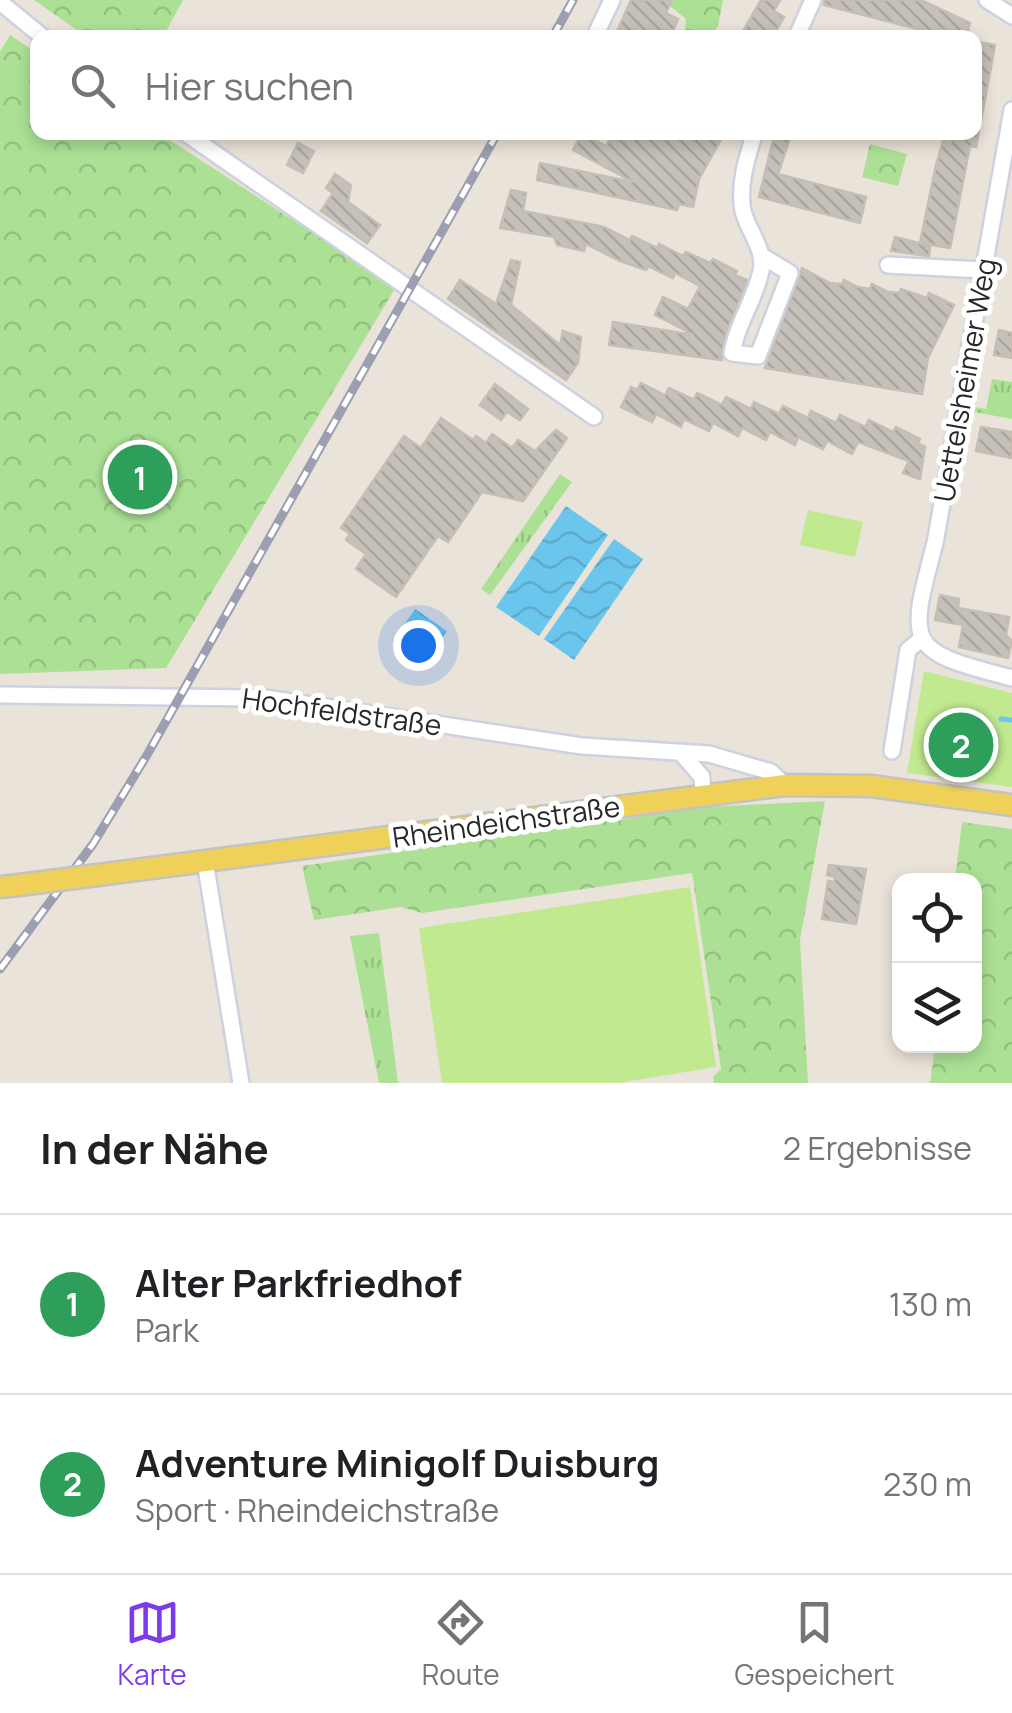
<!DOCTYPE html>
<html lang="de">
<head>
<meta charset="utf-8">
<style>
	body { margin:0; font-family:Manrope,sans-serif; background:#f2f2f2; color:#202124 }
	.controls { position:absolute; right:30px; bottom:30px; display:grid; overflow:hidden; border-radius:20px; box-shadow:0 5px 15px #0003 }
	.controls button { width:90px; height:90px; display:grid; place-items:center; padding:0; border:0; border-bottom:2px solid #e0e0e0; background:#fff; color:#202124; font:50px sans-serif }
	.you { position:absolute; left:418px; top:645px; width:35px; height:35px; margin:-25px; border:8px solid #fff; border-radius:50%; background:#1a73e8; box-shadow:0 0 0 15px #1a73e833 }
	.badge { display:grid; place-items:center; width:65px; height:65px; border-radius:50%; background:#7c3aed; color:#fff; font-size:32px; font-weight:700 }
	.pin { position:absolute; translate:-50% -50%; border:5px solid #fff; box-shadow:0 2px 10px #0006 }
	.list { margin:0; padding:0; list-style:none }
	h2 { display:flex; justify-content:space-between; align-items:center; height:130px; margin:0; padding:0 40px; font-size:42px }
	h2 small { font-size:32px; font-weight:400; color:#757577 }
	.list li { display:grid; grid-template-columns:65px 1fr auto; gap:30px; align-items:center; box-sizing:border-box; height:180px; padding:0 40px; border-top:2px solid #e0e0e0 }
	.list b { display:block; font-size:38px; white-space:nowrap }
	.list p { margin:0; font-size:32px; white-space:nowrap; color:#757577 }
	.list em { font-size:32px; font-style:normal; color:#757577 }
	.icon { flex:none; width:55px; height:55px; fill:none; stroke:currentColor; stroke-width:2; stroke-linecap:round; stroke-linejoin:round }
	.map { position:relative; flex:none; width:1012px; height:1083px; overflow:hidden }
	.search { position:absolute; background:#fff; box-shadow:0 5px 15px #0003; left:30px; right:30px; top:30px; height:110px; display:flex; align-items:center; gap:25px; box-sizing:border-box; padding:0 35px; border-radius:20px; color:#757577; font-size:38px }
	.sheet { height:490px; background:#fff }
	nav { display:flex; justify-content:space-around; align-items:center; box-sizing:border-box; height:140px; border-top:2px solid #e0e0e0; background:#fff; font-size:28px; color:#757577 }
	nav a { display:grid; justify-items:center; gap:5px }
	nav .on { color:#7c3aed }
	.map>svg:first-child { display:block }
	.grass { fill:url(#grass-tufts) }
	.forest { fill:url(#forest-crowns) }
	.pitch { fill:#c0e990 }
	.water { fill:url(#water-waves) }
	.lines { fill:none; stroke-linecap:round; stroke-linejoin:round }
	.stream { stroke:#6bc6ed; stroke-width:5 }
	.building { fill:url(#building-back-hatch); stroke:#c5bfb3; stroke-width:2.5 }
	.minor-casing { stroke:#ced1e1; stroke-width:20 }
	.major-casing { stroke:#c3c3c3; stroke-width:25 }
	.minor { stroke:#fff; stroke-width:15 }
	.major { stroke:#efd159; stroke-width:20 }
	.rail-casing { stroke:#9c9eb2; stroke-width:9 }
	.rail { stroke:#fff; stroke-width:5; stroke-dasharray:15; stroke-linecap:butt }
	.major-bridge-casing { stroke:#c3c3c3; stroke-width:25; stroke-linecap:butt }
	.major-bridge { stroke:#efd159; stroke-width:20 }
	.labels { text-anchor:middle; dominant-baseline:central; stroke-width:10; stroke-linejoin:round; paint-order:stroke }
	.street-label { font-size:28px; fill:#272727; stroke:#fff }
</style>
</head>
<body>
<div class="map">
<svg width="1012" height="1083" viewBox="0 0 1012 1083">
	<defs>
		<pattern id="grass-tufts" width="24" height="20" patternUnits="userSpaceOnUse" patternTransform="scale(2.5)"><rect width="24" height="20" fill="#ace195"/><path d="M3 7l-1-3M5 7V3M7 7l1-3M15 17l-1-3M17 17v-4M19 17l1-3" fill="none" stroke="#94c180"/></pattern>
		<pattern id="forest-crowns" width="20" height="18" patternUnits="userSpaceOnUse" patternTransform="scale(2.5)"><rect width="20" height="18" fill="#ace195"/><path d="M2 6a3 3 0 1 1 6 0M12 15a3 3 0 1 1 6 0" fill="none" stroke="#94c180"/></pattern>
		<pattern id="water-waves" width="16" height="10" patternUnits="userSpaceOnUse" patternTransform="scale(2.5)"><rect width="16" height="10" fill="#6bc6ed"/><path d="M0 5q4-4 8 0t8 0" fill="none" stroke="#5daacb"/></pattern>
		<pattern id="building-back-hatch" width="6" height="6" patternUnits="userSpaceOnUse" patternTransform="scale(2.5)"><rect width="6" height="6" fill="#c5c0b9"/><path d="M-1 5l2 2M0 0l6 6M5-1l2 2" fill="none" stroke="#a9a59f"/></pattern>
	</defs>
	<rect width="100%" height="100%" fill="#eae3d9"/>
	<g class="grass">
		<polygon points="992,379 1012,382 1012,419 974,412 975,407 986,409"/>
		<polygon points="560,474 572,482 490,595 481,589"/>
		<polygon points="379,933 398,1083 379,1083 350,936"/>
	</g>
	<g class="forest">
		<polygon points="34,0 183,0 163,37 87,37"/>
		<polygon points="672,0 723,0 718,26 709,37 685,35 686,19 670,6"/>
		<polygon points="10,35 37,53 38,132 159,133 396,287 166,668 0,674 0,52"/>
		<polygon points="870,144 907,154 898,186 862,177"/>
		<polygon points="825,801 800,940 808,1083 714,1083 713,1077 721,1069 692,873 422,913 401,907 314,920 302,866 706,807"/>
		<polygon points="962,822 1012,829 1012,1083 930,1083 935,1046 974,1046 974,881 955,880"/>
	</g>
	<g class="pitch">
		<polygon points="808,510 863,522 855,557 800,545"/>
		<polygon points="924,671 1012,693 1012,787 907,773"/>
		<polygon points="690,887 716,1067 618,1083 442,1083 419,928"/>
	</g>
	<g class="water">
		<polygon points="566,506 608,535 539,636 496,607"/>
		<polygon points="614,539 643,559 574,660 544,639"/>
		<polygon points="415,609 447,631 425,663 393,641"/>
	</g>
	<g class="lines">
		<polyline class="stream" points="1001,719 1012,720"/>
	</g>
	<g class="building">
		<polygon points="631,0 672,0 666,13 678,19 670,38 614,38"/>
		<polygon points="761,0 780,0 774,11 784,17 772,38 739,38"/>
		<polygon points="824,0 921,0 970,23 967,35 938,29 937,34 824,5"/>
		<polygon points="974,41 995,45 981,121 974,121"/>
		<polygon points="613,132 725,132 699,179 693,207 679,204 677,210 537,180 540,163 633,182 573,150 582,133 606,146"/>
		<polygon points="775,132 792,132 778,174 866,197 860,223 759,197"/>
		<polygon points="951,132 979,132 976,147 970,146 950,248 920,243 936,165 943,141 951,142"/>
		<polygon points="298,143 314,151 303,173 287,165"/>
		<polygon points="335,174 351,185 348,202 380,225 367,243 321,211 333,193 326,188"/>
		<polygon points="511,190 526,193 523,211 604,227 630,240 632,236 657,248 659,244 683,256 686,252 710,263 713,259 737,271 735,275 747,280 724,339 722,360 609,345 613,322 694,335 655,315 663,297 688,309 700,286 675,273 673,278 648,266 646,270 620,261 586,244 584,251 557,245 554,237 500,228"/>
		<polygon points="895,237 930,246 929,256 891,251"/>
		<polygon points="511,260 520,262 511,305 560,345 563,331 581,337 578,363 566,380 448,299 460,280 496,304"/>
		<polygon points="802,268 830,283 842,284 844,280 858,287 870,289 872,284 888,292 899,293 901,289 927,298 929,293 954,305 928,358 922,394 765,368"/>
		<polygon points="999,330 1012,333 1012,358 994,355"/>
		<polygon points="641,383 665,395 669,388 694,400 697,393 722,405 726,397 751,409 754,402 779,414 783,406 808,418 811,411 836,423 840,415 865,427 869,420 893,432 896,427 920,439 918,443 925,447 920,479 903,473 909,461 858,442 852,454 827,441 823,449 798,437 795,445 770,432 766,440 742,428 738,436 713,423 709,431 684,419 681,427 656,414 652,422 621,407 631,387 637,390"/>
		<polygon points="495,384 528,409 520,420 507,412 501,420 480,405"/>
		<polygon points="441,418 473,440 476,436 486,443 492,434 512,448 518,440 535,451 556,430 567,438 523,501 482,492 448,542 438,536 396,597 356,569 366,554 346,540 350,534 341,528 404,436 421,448"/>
		<polygon points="981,427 1012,432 1012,458 976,451"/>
		<polygon points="940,595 959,599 958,608 1009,617 1006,635 1012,641 1008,658 959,647 963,625 935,620"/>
		<polygon points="829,865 866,869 856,924 822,919 828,881 834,882 835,877 827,875"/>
	</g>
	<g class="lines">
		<g class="minor-casing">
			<g id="minor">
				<polyline points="987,0 1012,16"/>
				<polyline points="0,2 44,38"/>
				<polyline points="594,38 612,0"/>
				<polyline points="796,38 813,0"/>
				<path d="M1012,110L935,543C907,647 906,651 1012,678"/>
				<polyline points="184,132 594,417"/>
				<path d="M755,132C747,157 738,185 743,211C748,231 766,250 761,271C755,300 737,323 732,353L758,356L790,273L762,256"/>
				<polyline points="888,265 982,270"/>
				<polyline points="0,695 265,698 582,746 709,754 771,772 785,785"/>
				<polyline points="892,751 908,650 920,640"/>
				<polyline points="682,754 702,777 703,794"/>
				<polyline points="205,861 241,1083"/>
			</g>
		</g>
		<g class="major-casing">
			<g id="major">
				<polyline points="98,875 785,785 871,786 1012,805"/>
				<polyline points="0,887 19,885"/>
			</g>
		</g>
		<use href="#minor" class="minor"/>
		<use href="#major" class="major"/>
		<g class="rail-casing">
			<g id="rail">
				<polyline points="552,38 573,0"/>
				<polyline points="0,969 93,844 147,755 498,132"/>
			</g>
		</g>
		<use href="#rail" class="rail"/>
		<g class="major-bridge-casing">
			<polyline id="major-bridge" points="19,885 98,875"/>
		</g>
		<use href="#major-bridge" class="major-bridge"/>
	</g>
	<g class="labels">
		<g class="street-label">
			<text transform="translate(964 380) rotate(-80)">Uettelsheimer Weg</text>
			<text transform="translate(342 711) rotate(8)">Hochfeldstraße</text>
			<text transform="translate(506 821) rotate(-8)">Rheindeichstraße</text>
		</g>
	</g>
</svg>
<div class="controls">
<button><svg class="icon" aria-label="locate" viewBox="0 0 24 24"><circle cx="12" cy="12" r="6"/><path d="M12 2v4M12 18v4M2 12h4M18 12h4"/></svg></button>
<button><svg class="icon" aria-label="layers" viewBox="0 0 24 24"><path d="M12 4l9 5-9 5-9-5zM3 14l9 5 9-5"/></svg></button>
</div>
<div class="you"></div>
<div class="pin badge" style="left:140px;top:477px;background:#2e9e5b">1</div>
<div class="pin badge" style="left:961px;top:745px;background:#2e9e5b">2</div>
<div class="search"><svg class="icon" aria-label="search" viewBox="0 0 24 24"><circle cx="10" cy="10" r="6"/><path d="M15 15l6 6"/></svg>Hier suchen</div>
</div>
<section class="sheet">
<h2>In der Nähe<small>2 Ergebnisse</small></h2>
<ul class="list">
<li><span class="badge" style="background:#2e9e5b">1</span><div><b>Alter Parkfriedhof</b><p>Park</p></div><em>130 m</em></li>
<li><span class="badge" style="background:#2e9e5b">2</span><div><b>Adventure Minigolf Duisburg</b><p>Sport · Rheindeichstraße</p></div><em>230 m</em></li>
</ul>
</section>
<nav>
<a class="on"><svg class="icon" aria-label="map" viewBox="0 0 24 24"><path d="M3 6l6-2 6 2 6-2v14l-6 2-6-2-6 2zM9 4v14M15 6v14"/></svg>Karte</a>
<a><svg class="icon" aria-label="directions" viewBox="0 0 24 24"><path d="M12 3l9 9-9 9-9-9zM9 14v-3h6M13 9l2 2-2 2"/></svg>Route</a>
<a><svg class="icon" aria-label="saved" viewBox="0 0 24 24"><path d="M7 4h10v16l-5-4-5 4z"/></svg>Gespeichert</a>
</nav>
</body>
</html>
